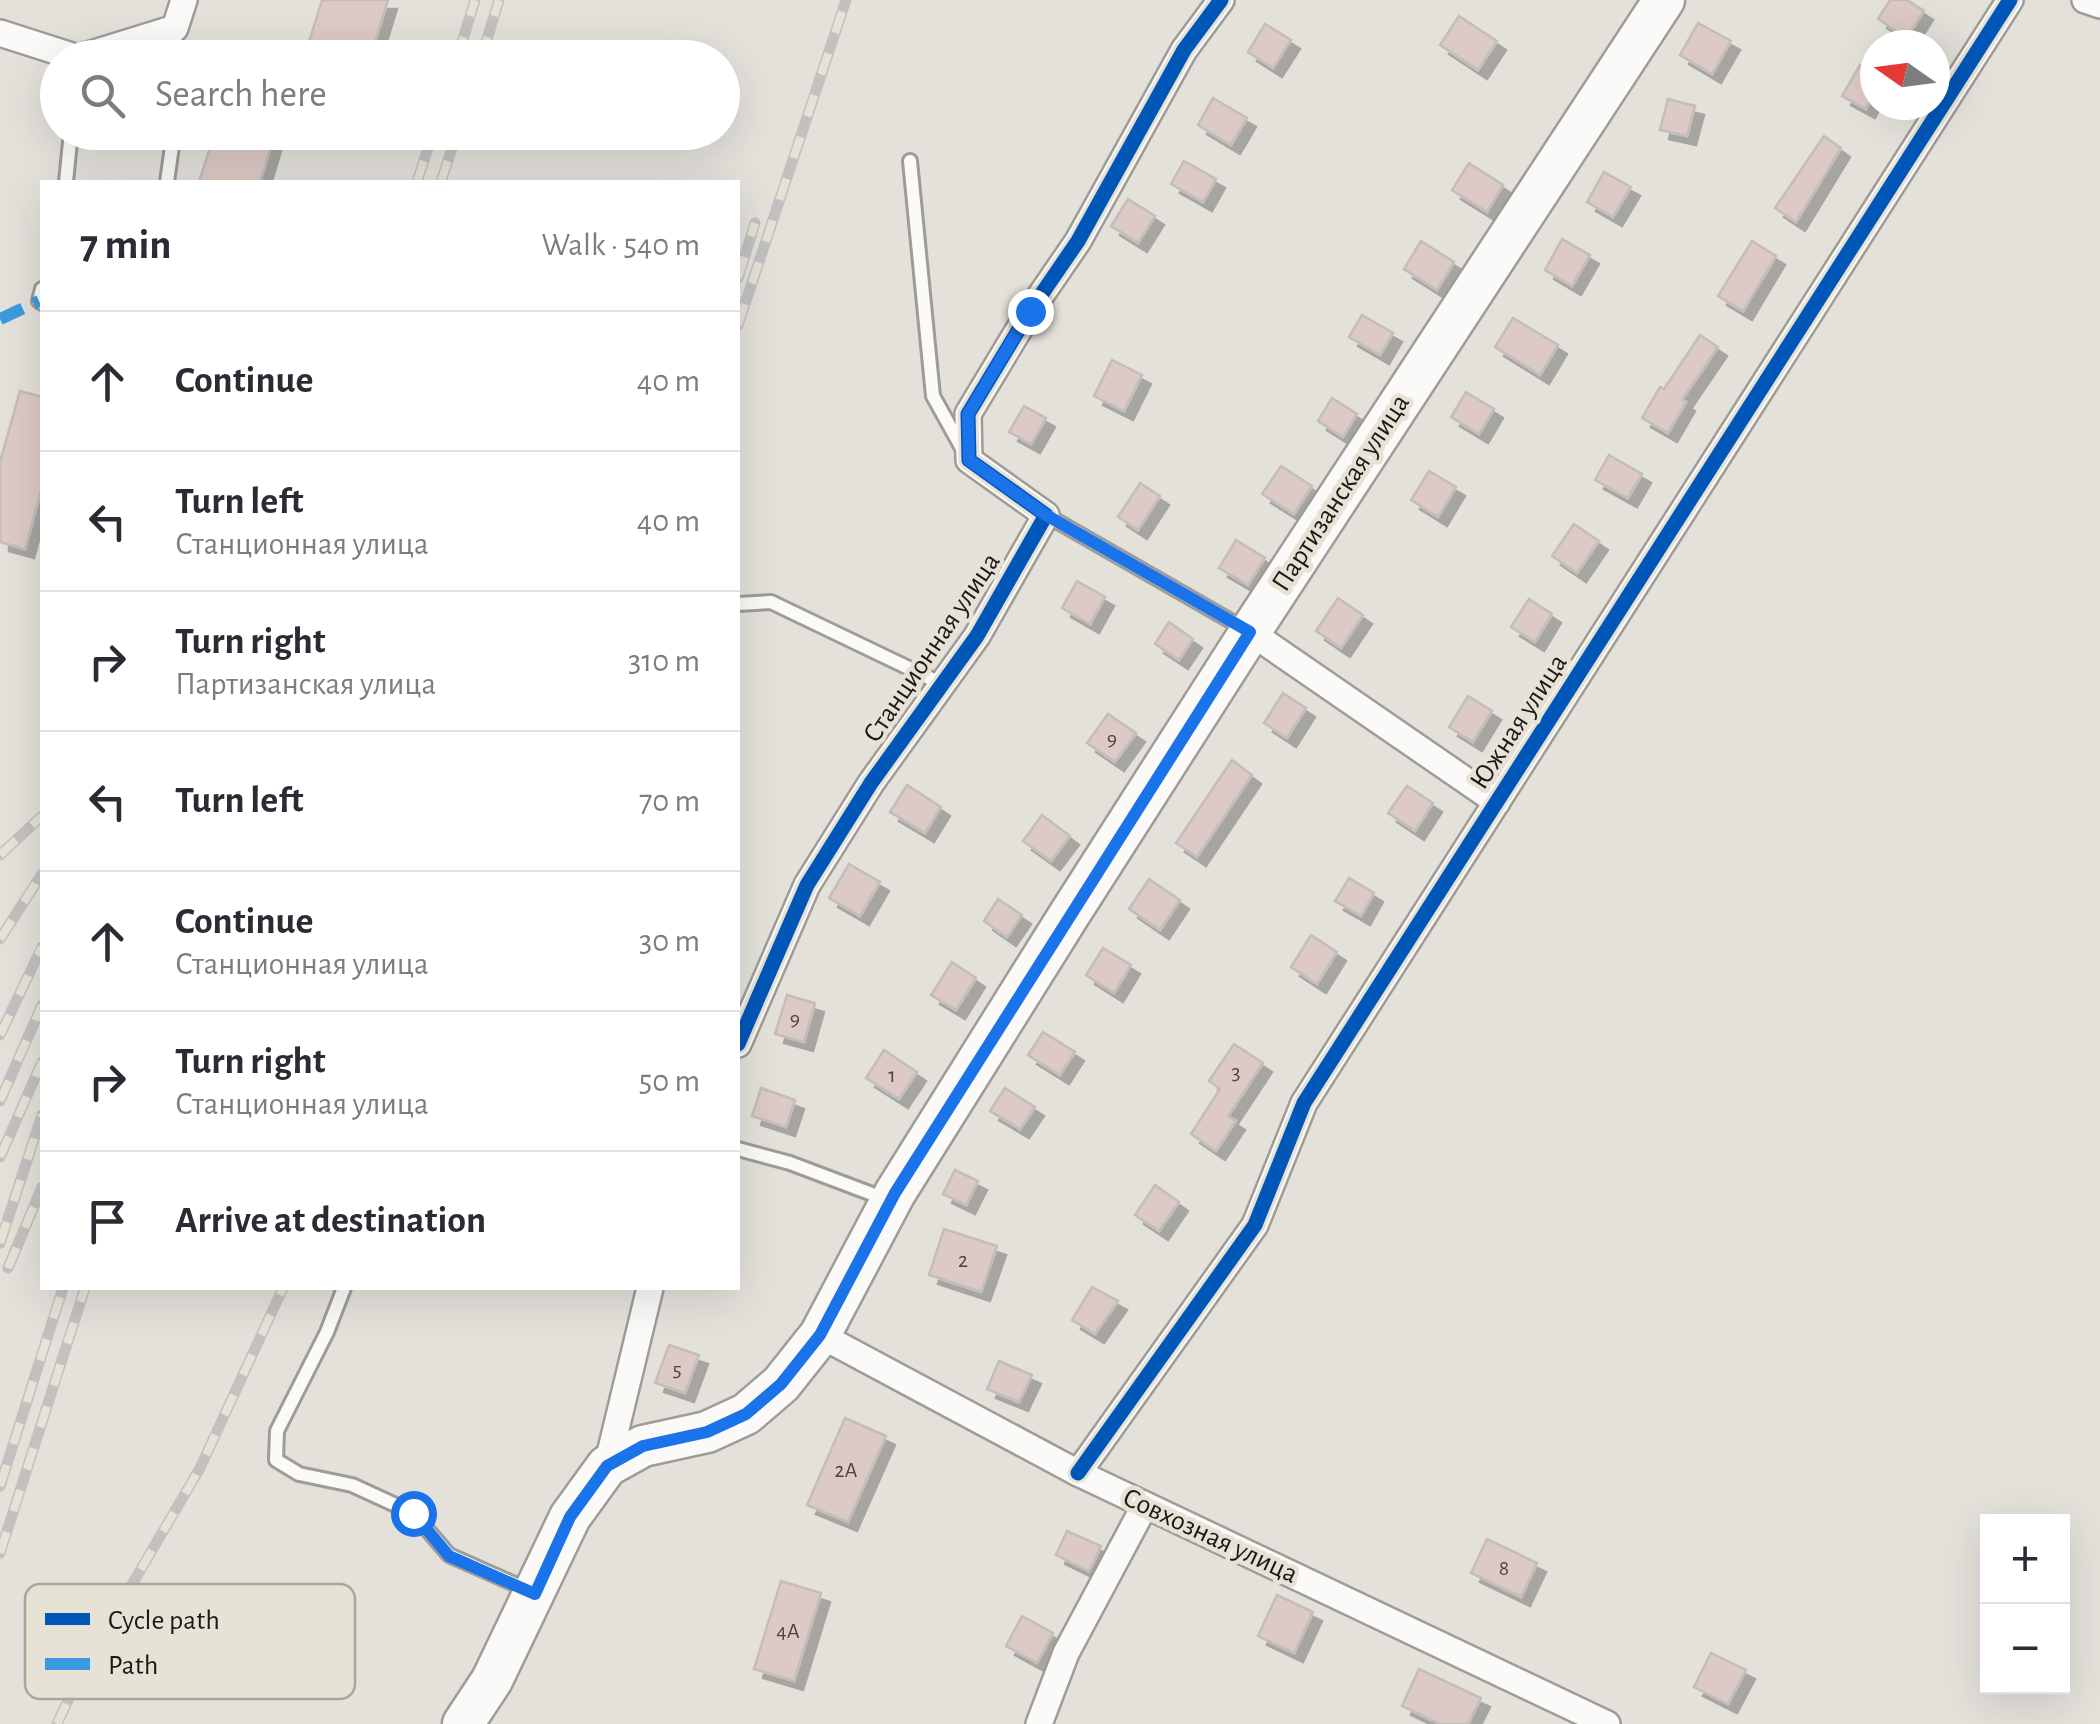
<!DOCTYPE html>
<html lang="en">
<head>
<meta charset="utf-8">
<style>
	body { margin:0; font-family:"Alegreya Sans",sans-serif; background:#f2f2f3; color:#2b2b33 }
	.controls { position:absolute; right:30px; bottom:30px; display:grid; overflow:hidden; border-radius:0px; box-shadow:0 10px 40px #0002 }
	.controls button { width:90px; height:90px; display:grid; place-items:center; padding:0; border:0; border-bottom:2px solid #e1e1e2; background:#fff; color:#2b2b33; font:50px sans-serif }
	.compass { position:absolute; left:1860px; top:30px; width:90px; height:90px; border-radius:50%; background:#fff; box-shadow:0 10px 40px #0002; rotate:284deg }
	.stop { position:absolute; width:30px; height:30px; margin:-22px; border:8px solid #1a73e8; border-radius:50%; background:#fff }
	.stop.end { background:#1a73e8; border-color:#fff; box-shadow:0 2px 10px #0008 }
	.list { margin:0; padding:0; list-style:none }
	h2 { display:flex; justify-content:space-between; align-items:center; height:130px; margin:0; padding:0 40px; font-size:42px }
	h2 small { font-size:32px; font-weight:400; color:#7c7c81 }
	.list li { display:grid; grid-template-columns:65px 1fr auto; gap:30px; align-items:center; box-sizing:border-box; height:140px; padding:0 40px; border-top:2px solid #e1e1e2 }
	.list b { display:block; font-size:38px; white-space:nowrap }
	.list p { margin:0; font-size:32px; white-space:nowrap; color:#7c7c81 }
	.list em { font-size:32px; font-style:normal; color:#7c7c81 }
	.icon { flex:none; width:55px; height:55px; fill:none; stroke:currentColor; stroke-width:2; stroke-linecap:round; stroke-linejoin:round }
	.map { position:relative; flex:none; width:2100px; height:1724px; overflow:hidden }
	.search { position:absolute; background:#fff; box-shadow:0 10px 40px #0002; left:40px; top:40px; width:700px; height:110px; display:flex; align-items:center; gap:25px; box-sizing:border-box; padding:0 35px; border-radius:55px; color:#7c7c81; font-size:38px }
	.panel { position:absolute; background:#fff; box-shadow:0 10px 40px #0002; left:40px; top:180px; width:700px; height:1110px; border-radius:0px }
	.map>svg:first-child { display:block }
	.building { fill:#ddc9c5; stroke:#c1bebb; stroke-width:2.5; filter:url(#shadow) }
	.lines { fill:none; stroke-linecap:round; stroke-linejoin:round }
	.service-casing { stroke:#9e9c97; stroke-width:18 }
	.minor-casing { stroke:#9e9c97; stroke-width:30 }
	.primary-casing { stroke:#9e9c97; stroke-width:45 }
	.service { stroke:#fbfaf9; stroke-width:12 }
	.minor { stroke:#fbfaf9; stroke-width:25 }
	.primary { stroke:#fbfaf9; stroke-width:40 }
	.rail-casing { stroke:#c2c1bf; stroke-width:11 }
	.rail { stroke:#e7e2d6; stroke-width:8; stroke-dasharray:22; stroke-linecap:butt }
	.quiet { stroke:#3b9bde; stroke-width:12; stroke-dasharray:25 12; stroke-linecap:butt }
	.cycleway-casing { stroke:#e7e2d6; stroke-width:21 }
	.cycleway { stroke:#0057b8; stroke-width:15 }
	.route { stroke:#1a73e8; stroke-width:12 }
	.labels { text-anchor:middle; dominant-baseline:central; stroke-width:9; stroke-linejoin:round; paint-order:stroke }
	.number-label { font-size:22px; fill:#4b4540 }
	.street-label { font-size:28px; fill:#1a1914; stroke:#e7e2d6 }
	.key { fill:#e7e2d6; stroke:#aaa69c; stroke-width:2.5 }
	.key-label { font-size:28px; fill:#1a1914 }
</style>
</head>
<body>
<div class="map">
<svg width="2100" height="1724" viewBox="0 0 2100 1724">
	<defs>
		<filter id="shadow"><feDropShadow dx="9" dy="9" stdDeviation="0" flood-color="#0004"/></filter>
	</defs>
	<rect width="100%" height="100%" fill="#e3e1da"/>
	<g class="building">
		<polygon points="322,0 388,0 370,58 304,58"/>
		<polygon points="1890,0 1907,0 1924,11 1907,38 1878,19"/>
		<polygon points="1459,16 1497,41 1478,70 1440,45"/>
		<polygon points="1698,23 1731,41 1712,74 1680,55"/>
		<polygon points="1265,24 1291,40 1273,68 1248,52"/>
		<polygon points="1860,65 1875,73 1875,91 1866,109 1842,96"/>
		<polygon points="1213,98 1247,118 1231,145 1198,125"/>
		<polygon points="1668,99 1695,106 1687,136 1660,130"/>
		<polygon points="215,132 275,132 260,182 199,182"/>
		<polygon points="1824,136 1841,148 1796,222 1775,208"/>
		<polygon points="1184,161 1216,179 1203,202 1171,184"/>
		<polygon points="1469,163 1503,185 1487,212 1452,190"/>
		<polygon points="1604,172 1631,187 1613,217 1587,202"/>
		<polygon points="1128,199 1155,216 1138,243 1111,226"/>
		<polygon points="1562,239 1590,255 1572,286 1545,270"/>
		<polygon points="1421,241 1454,262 1437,290 1404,269"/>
		<polygon points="1752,241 1776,256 1743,311 1718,296"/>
		<polygon points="1362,315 1393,333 1380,355 1349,337"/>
		<polygon points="1513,318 1558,345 1540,375 1495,347"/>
		<polygon points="1700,335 1718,347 1682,400 1686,402 1668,433 1642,418 1660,387 1664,389"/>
		<polygon points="1112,360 1142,375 1124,411 1094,396"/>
		<polygon points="20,391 42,397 42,487 25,549 0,542 0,462"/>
		<polygon points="1466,392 1494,409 1479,434 1451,417"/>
		<polygon points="1332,398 1357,414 1343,437 1318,421"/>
		<polygon points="1024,406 1046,418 1031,444 1009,432"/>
		<polygon points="1609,455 1642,474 1628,498 1595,480"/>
		<polygon points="1281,466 1312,486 1294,514 1262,494"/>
		<polygon points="1429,471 1456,487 1438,517 1411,500"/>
		<polygon points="1140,483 1160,496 1138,530 1118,517"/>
		<polygon points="1574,524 1599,541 1577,573 1552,556"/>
		<polygon points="1236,540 1265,558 1248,585 1219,568"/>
		<polygon points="1077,581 1105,597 1090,624 1062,608"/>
		<polygon points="1338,598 1363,615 1341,648 1316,631"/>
		<polygon points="1529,599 1552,614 1535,642 1511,627"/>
		<polygon points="1169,622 1193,639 1179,660 1155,644"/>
		<polygon points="1283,693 1306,708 1287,738 1264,723"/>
		<polygon points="1468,696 1492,711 1473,742 1449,727"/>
		<polygon points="1108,714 1136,733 1115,762 1087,743"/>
		<polygon points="1232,760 1252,775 1197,857 1176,843"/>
		<polygon points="907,785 941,807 925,833 890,812"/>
		<polygon points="1407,786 1433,803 1415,831 1388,813"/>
		<polygon points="1042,815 1070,836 1051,861 1023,841"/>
		<polygon points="849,864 880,882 860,916 829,898"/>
		<polygon points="1349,878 1374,893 1361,916 1335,901"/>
		<polygon points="1149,879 1180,900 1160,930 1129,909"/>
		<polygon points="998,899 1022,915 1007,937 984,921"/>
		<polygon points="1311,935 1337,952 1317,984 1291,967"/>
		<polygon points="1103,948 1131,965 1114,993 1086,975"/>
		<polygon points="952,962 976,978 956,1010 931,995"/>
		<polygon points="787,995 815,1003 804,1042 775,1034"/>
		<polygon points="1043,1032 1075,1052 1060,1075 1028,1055"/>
		<polygon points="1234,1044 1263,1063 1228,1116 1236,1121 1216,1151 1191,1134 1220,1089 1209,1081"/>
		<polygon points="884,1050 917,1072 899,1099 866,1078"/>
		<polygon points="761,1088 795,1100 786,1127 752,1116"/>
		<polygon points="1005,1088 1035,1107 1020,1129 990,1111"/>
		<polygon points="955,1170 978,1181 966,1205 943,1194"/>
		<polygon points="1155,1185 1179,1202 1159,1231 1135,1215"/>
		<polygon points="944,1229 997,1246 981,1292 929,1275"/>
		<polygon points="1092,1287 1118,1301 1095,1334 1072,1320"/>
		<polygon points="669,1345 699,1355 685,1393 655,1383"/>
		<polygon points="999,1361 1032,1375 1019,1402 987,1389"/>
		<polygon points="845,1418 886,1436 848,1522 807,1505"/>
		<polygon points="1067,1531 1101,1546 1089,1571 1056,1555"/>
		<polygon points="1487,1539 1537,1563 1521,1597 1471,1573"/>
		<polygon points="781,1581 821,1593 794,1681 754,1669"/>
		<polygon points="1277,1595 1313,1612 1294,1653 1258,1636"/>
		<polygon points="1022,1616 1053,1633 1037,1663 1006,1646"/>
		<polygon points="1711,1653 1746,1670 1728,1704 1694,1687"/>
		<polygon points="1419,1669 1481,1698 1468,1724 1440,1724 1402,1706"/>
	</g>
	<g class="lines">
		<g class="service-casing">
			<g id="service">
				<polyline points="175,28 176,58"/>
				<polyline points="910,161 933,396 963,450"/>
				<polyline points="66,182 71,132"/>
				<polyline points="167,182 174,132"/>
				<polyline points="42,289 39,301 42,303"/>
				<polyline points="1046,515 1243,628"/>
				<polyline points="738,604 771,602 942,684"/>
				<polyline points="738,1149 790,1163 888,1200"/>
				<polyline points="344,1288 327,1332 277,1431 276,1460 299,1474 352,1485 413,1513 449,1555 528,1590"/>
			</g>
		</g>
		<g class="minor-casing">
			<g id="minor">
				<polyline points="2085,0 2100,5"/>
				<polyline points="0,33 78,58 175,28 184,0"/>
				<polyline points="1250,632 1497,802"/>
				<polyline points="738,1044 807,885 871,783 977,636 1046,515 969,460 968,414 1030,311 1078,241 1184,50 1221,0"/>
				<polyline points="820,1335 1078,1473 1607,1724"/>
				<polyline points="607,1466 650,1288"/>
				<polyline points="1078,1473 1255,1225 1304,1103 2010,0"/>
				<polyline points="1039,1724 1066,1653 1145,1505"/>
			</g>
		</g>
		<g class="primary-casing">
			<polyline id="primary" points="463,1724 492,1680 570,1517 607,1466 643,1446 707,1432 746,1414 781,1384 820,1335 895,1193 1069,915 1250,632 1664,0"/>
		</g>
		<use href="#service" class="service"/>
		<use href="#minor" class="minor"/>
		<use href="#primary" class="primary"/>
		<g class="rail-casing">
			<g id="rail">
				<polyline points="457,58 475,0"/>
				<polyline points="481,58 499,0"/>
				<polyline points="417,182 433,132"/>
				<polyline points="441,182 457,132"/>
				<polyline points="738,278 755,223"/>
				<polyline points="738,325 846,0"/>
				<polyline points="0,855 42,816"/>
				<polyline points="0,939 42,874"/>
				<polyline points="0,1035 42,947"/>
				<polyline points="0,1101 42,1005"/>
				<polyline points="0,1157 42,1062"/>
				<polyline points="0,1243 42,1115"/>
				<polyline points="8,1268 42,1187"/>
				<polyline points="0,1486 63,1288"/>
				<polyline points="0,1553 85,1288"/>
				<polyline points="57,1724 82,1670 200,1468 283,1288"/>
			</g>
		</g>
		<use href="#rail" class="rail"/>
		<polyline class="quiet" points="0,319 39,301"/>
		<g class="cycleway-casing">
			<g id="cycleway">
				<polyline points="738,1044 807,885 871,783 977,636 1046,515 969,460 968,414 1030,311 1078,241 1184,50 1221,0"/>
				<polyline points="1078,1473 1255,1225 1304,1103 2010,0"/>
			</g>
		</g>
		<use href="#cycleway" class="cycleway"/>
	</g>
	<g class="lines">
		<polyline class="route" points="413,1513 449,1556 535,1594 570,1517 607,1466 643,1446 707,1432 746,1414 781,1384 820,1335 895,1193 1250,632 1046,515 969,460 968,414 1030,311"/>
	</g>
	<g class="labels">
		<g class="number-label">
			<text x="1112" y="738">9</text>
			<text x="795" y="1018">9</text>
			<text x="1236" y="1072">3</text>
			<text x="892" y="1075">1</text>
			<text x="963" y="1260">2</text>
			<text x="677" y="1369">5</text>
			<text x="846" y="1470">2А</text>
			<text x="1504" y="1568">8</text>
			<text x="788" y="1631">4А</text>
		</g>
		<g class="street-label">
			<text transform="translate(1341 493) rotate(-57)">Партизанская улица</text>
			<text transform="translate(932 648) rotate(-56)">Станционная улица</text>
			<text transform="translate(1519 722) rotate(-57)">Южная улица</text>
			<text transform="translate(1210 1536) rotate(25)">Совхозная улица</text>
		</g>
	</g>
	<rect x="25" y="1584" width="330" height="115" rx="15" class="key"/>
	<rect x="45" y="1613" width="45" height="12" fill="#0057b8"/>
	<rect x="45" y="1658" width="45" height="12" fill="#3b9bde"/>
	<g class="key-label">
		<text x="108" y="1629">Cycle path</text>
		<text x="108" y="1674">Path</text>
	</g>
</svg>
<div class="controls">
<button>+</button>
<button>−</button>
</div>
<svg class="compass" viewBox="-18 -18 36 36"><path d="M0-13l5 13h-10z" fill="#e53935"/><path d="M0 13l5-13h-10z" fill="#7c7c81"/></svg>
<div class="stop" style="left:413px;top:1513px"></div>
<div class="stop end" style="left:1030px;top:311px"></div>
<div class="search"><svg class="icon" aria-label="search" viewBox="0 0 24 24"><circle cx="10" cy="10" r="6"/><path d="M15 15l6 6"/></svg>Search here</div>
<section class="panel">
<h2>7 min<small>Walk · 540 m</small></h2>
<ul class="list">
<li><svg class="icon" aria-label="ahead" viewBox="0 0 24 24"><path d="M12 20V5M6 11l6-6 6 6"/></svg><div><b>Continue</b></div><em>40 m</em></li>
<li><svg class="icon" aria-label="left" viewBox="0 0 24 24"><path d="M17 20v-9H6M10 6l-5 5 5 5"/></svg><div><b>Turn left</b><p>Станционная улица</p></div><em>40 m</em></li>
<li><svg class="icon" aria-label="right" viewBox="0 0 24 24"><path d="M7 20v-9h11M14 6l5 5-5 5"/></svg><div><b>Turn right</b><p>Партизанская улица</p></div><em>310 m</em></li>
<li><svg class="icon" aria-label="left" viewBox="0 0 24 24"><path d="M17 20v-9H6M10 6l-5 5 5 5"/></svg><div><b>Turn left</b></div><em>70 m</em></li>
<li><svg class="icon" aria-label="ahead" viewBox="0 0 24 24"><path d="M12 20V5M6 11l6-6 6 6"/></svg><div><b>Continue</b><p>Станционная улица</p></div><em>30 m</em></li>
<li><svg class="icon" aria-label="right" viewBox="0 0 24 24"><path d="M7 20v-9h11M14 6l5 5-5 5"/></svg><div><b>Turn right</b><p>Станционная улица</p></div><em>50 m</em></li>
<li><svg class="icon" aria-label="arrive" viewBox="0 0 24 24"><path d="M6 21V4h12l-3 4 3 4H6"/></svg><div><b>Arrive at destination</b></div></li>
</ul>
</section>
</div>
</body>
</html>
